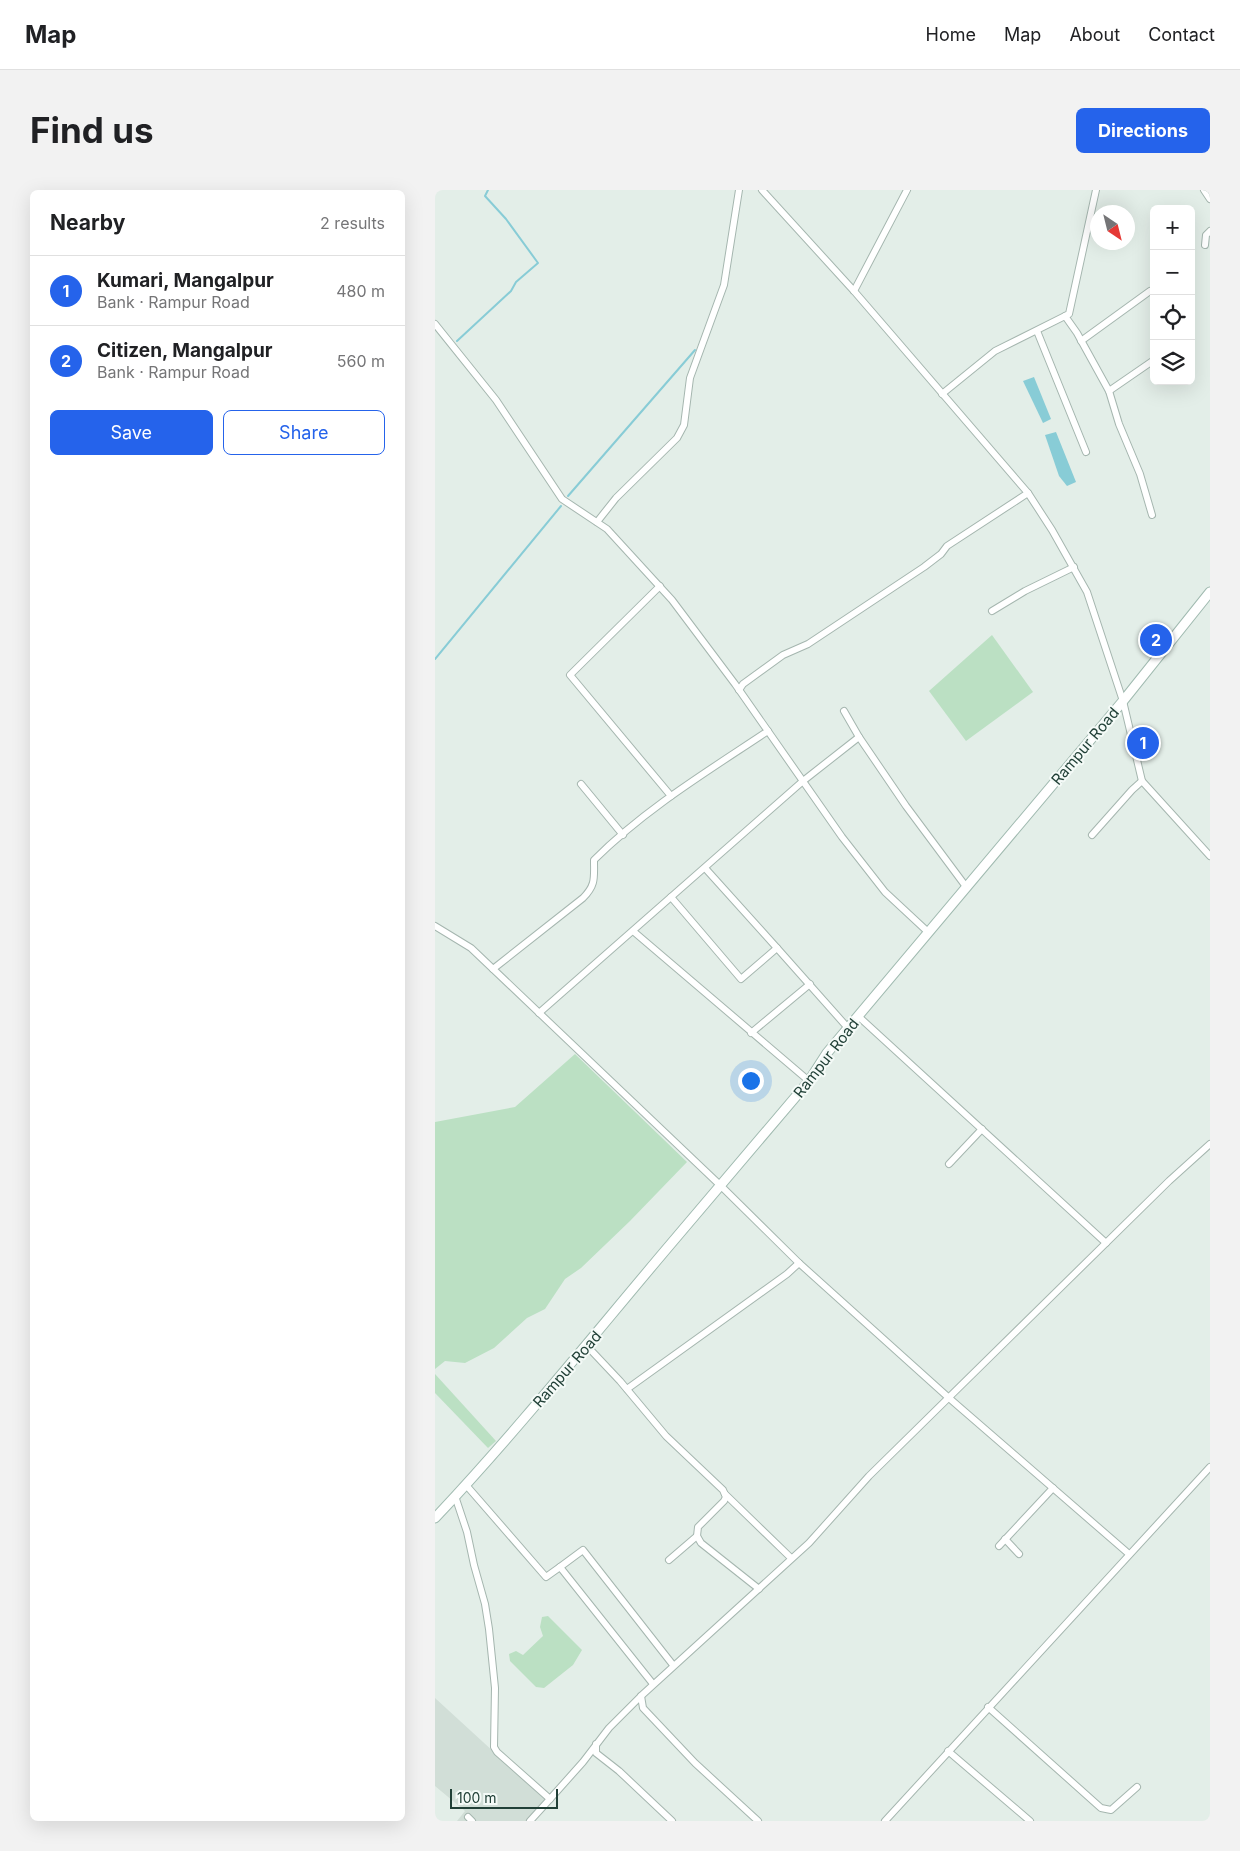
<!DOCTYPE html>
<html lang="en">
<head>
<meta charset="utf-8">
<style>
	body { margin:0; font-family:Inter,sans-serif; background:#f2f2f2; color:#202124 }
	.controls { position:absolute; right:15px; top:15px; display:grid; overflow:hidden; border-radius:8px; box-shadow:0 5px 20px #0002 }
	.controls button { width:45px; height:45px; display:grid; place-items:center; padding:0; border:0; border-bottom:1px solid #e0e0e0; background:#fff; color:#202124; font:25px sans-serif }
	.compass { position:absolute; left:655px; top:15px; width:45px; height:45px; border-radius:50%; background:#fff; box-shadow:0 5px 20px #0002; rotate:145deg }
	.scale { position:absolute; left:15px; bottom:12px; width:108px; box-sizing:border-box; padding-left:5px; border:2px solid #214037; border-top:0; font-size:14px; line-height:18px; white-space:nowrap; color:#214037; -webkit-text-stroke:4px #f4faf7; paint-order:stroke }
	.you { position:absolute; left:315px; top:890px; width:18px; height:18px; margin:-12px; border:4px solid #fff; border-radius:50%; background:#1a73e8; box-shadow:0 0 0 8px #1a73e833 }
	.badge { display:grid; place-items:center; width:32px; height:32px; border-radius:50%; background:#2563eb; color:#fff; font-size:16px; font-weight:700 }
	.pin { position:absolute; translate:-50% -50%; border:2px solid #fff; box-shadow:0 1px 5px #0006 }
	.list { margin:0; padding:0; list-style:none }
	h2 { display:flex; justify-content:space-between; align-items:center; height:65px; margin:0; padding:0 20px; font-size:21px }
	h2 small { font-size:16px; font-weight:400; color:#757577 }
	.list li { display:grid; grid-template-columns:32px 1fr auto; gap:15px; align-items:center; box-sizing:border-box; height:70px; padding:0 20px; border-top:1px solid #e0e0e0 }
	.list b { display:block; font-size:19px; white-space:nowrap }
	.list p { margin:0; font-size:16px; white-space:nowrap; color:#757577 }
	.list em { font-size:16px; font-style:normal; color:#757577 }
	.actions { display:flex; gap:10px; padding:15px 20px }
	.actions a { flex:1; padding:11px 0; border:1px solid #2563eb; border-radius:8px; text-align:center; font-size:18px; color:#2563eb }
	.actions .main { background:#2563eb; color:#fff }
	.icon { flex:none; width:28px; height:28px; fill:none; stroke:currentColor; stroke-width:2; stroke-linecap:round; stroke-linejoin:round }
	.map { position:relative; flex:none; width:775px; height:1631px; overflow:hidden; border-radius:8px }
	header { display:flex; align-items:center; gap:30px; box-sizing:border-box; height:70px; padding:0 25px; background:#fff; border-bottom:1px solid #e0e0e0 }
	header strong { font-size:24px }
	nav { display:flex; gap:28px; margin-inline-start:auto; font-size:18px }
	.intro { display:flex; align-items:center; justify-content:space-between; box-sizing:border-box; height:120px; padding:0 30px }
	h1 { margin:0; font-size:35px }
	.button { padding:12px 22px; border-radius:8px; background:#2563eb; color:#fff; font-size:18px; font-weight:700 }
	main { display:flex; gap:30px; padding:0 30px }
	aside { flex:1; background:#fff; border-radius:8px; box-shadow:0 5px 20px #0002 }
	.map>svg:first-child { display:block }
	.built { fill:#d1ded7 }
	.green { fill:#bbe0c3 }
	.water { fill:#88ccd6 }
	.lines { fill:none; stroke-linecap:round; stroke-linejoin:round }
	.stream { stroke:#88ccd6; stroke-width:2 }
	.street-casing { stroke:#a5b6af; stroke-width:8 }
	.secondary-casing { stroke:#a0bab0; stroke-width:11 }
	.street { stroke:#fff; stroke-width:6 }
	.secondary { stroke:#fff; stroke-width:9 }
	.labels { text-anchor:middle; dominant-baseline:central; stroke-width:4; stroke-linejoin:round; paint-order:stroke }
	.street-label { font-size:15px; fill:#214037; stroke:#f4faf7 }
</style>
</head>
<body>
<header>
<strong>Map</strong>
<nav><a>Home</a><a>Map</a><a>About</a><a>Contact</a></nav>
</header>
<div class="intro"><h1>Find us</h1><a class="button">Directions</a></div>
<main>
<aside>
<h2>Nearby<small>2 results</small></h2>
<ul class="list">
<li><span class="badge">1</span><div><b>Kumari, Mangalpur</b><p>Bank · Rampur Road</p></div><em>480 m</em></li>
<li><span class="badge">2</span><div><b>Citizen, Mangalpur</b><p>Bank · Rampur Road</p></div><em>560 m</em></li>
</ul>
<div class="actions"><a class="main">Save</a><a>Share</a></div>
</aside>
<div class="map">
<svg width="775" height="1631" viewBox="0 0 775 1631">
	<rect width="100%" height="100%" fill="#e3eee8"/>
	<polygon class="built" points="0,1508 110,1609 94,1631 22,1631 30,1621 0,1596"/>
	<g class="green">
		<polygon points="557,445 598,502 531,551 494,501"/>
		<polygon points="140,864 252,972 195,1031 146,1078 130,1089 110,1119 92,1128 59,1158 30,1173 10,1171 0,1179 0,932 80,917"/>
		<polygon points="0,1184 61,1251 53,1258 0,1203"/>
		<polygon points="113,1426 147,1460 138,1475 109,1498 101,1497 75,1471 74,1464 81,1461 88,1465 108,1446 105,1437 107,1427"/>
	</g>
	<g class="water">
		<polygon points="599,187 616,229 608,233 588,191"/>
		<polygon points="621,242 641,292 632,296 624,286 610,245"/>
	</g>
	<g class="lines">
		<g class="stream">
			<polyline points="22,151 76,101 81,92 103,73 71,29 50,6 53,0"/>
			<polyline points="133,306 260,160"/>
			<polyline points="0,469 126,316"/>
		</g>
		<g class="street-casing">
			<g id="street">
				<polyline points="327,0 419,101 593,303 617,340 652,402 688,511 707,591 775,666"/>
				<polyline points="769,0 775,9"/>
				<polyline points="770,55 771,45 775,41"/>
				<polyline points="419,101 472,0"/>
				<polyline points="630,126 642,143 674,201 684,234 705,284 717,325"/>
				<polyline points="0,134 61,210 127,309 172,339 237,410 300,494 407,647 450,702 493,742"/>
				<polyline points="602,141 651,262"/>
				<polyline points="646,151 715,101"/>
				<polyline points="674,201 719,170"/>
				<polyline points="507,204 560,161 634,124 661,0"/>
				<polyline points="162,332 181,308 242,248 249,235 255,188 289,95 304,0"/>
				<polyline points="225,396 135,485 236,606"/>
				<polyline points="557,421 590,401 639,377"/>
				<polyline points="304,500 308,494 348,465 373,454 489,377 506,364 512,356 593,303"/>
				<polyline points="409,521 424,547 471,616 532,698"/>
				<polyline points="146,594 188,645"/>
				<polyline points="657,645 697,600 707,591"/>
				<polyline points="270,678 342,758"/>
				<polyline points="236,707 306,789 342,758 413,838"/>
				<polyline points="0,736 36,758 286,996 364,1073 514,1208 694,1364"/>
				<polyline points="198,741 374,891"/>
				<path d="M58,779L148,708C161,695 159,688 159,670C210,619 273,581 333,541"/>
				<polyline points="104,823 368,591 424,547"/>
				<polyline points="423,826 671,1053"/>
				<polyline points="316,843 375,794"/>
				<polyline points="514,974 547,939"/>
				<polyline points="152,1156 185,1191 231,1246 288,1300 291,1307 289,1311 263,1337 262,1346 266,1353 324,1399"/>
				<polyline points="192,1199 352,1084 364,1073"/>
				<polyline points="31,1295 111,1387 125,1377 218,1494"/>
				<polyline points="290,1304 356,1368"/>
				<polyline points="20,1306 32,1342 39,1375 50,1414 54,1439 60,1498 59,1557 62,1562 115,1609 148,1572 174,1538 206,1506 374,1353 434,1286 734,991 775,954"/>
				<polyline points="570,1349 584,1364"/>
				<polyline points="564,1356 618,1298"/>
				<polyline points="234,1370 262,1346"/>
				<polyline points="125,1377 148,1360 238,1475"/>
				<polyline points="206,1506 208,1518 260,1573 323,1631"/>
				<polyline points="553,1517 666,1618 676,1620 702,1597"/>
				<polyline points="161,1554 161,1563 184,1581 237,1631"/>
				<polyline points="513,1561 595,1631"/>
				<polyline points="33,1627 37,1631"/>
				<polyline points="95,1631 115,1609"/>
				<polyline points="450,1631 775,1277"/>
			</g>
		</g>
		<g class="secondary-casing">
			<path id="secondary" d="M0,1328C82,1241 157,1147 234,1056C281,1001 328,946 374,891L392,863L688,511L775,402"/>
		</g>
		<use href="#street" class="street"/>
		<use href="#secondary" class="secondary"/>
	</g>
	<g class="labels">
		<g class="street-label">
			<text transform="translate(650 556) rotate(-50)">Rampur Road</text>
			<text transform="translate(391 868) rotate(-52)">Rampur Road</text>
			<text transform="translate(132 1179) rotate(-49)">Rampur Road</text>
		</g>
	</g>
</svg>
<div class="controls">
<button>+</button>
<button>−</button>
<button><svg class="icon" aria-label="locate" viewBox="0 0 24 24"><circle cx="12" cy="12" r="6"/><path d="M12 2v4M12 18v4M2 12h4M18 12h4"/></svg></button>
<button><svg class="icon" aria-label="layers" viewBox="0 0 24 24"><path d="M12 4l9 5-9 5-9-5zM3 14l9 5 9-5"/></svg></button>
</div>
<svg class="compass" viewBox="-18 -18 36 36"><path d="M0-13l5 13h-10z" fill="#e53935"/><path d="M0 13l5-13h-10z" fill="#757577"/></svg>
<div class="scale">100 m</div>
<div class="you"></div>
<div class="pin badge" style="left:708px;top:553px">1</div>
<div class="pin badge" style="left:721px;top:450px">2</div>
</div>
</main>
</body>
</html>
